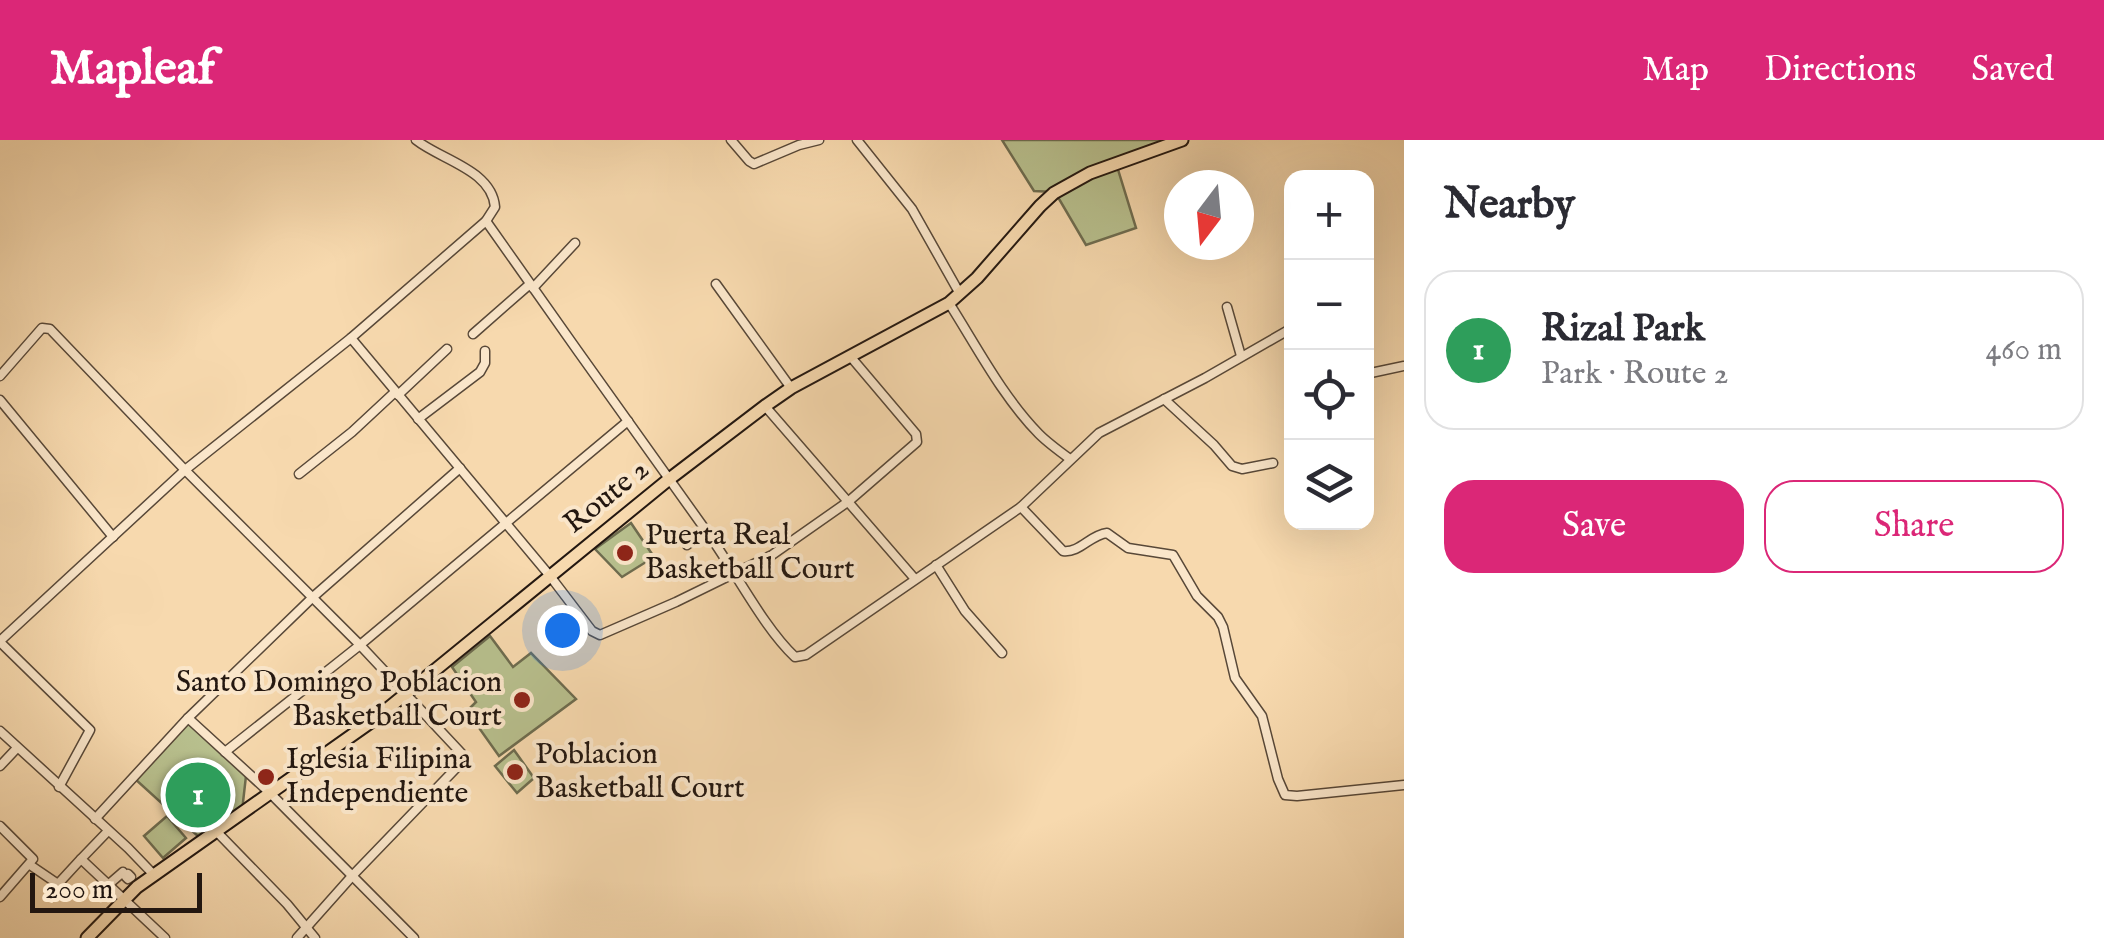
<!DOCTYPE html>
<html lang="en">
<head>
<meta charset="utf-8">
<style>
	body { margin:0; font-family:"IM FELL English",serif; background:#f7f7f7; color:#2b2b33 }
	.controls { position:absolute; right:30px; top:30px; display:grid; overflow:hidden; border-radius:20px; box-shadow:0 10px 40px #0002 }
	.controls button { width:90px; height:90px; display:grid; place-items:center; padding:0; border:0; border-bottom:2px solid #e1e1e2; background:#fff; color:#2b2b33; font:50px sans-serif }
	.compass { position:absolute; left:1164px; top:30px; width:90px; height:90px; border-radius:50%; background:#fff; box-shadow:0 10px 40px #0002; rotate:196deg }
	.scale { position:absolute; left:30px; bottom:25px; width:172px; box-sizing:border-box; padding-left:10px; border:5px solid #231710; border-top:0; font-size:28px; line-height:35px; white-space:nowrap; color:#231710; -webkit-text-stroke:8px #fae6ca; paint-order:stroke }
	.you { position:absolute; left:562px; top:490px; width:35px; height:35px; margin:-25px; border:8px solid #fff; border-radius:50%; background:#1a73e8; box-shadow:0 0 0 15px #1a73e833 }
	.badge { display:grid; place-items:center; width:65px; height:65px; border-radius:50%; background:#db2777; color:#fff; font-size:32px; font-weight:700 }
	.pin { position:absolute; translate:-50% -50%; border:5px solid #fff; box-shadow:0 2px 10px #0006 }
	.list { margin:0; padding:0; list-style:none }
	h2 { display:flex; justify-content:space-between; align-items:center; height:130px; margin:0; padding:0 40px; font-size:42px }
	h2 small { font-size:32px; font-weight:400; color:#7c7c81 }
	.list li { display:grid; grid-template-columns:65px 1fr auto; gap:30px; align-items:center; box-sizing:border-box; height:160px; margin:0 20px 20px; padding:0 20px; border:2px solid #e1e1e2; border-radius:30px }
	.list b { display:block; font-size:38px; white-space:nowrap }
	.list p { margin:0; font-size:32px; white-space:nowrap; color:#7c7c81 }
	.list em { font-size:32px; font-style:normal; color:#7c7c81 }
	.actions { display:flex; gap:20px; padding:30px 40px }
	.actions a { flex:1; padding:22px 0; border:2px solid #db2777; border-radius:30px; text-align:center; font-size:35px; color:#db2777 }
	.actions .main { background:#db2777; color:#fff }
	.icon { flex:none; width:55px; height:55px; fill:none; stroke:currentColor; stroke-width:2; stroke-linecap:round; stroke-linejoin:round }
	.map { position:relative; flex:none; width:1404px; height:798px; overflow:hidden }
	header { display:flex; align-items:center; gap:60px; box-sizing:border-box; height:140px; padding:0 50px; background:#db2777; color:#fff }
	header strong { font-size:48px }
	nav { display:flex; gap:55px; margin-inline-start:auto; font-size:35px }
	main { display:flex }
	aside { flex:1; background:#fff }
	.map>svg:first-child { display:block }
	.green { fill:#b8c08e; stroke:#6e6c4f; stroke-width:2.5 }
	.lines { fill:none; stroke-linecap:round; stroke-linejoin:round }
	.minor-casing { stroke:#584838; stroke-width:11 }
	.highway-casing { stroke:#231710; stroke-width:15 }
	.minor { stroke:#fae6ca; stroke-width:8 }
	.highway { stroke:#f7d9ae; stroke-width:11 }
	.poi-dot { fill:#8f2418; stroke:#fae6ca; stroke-width:4 }
	.labels { text-anchor:middle; dominant-baseline:central; stroke-width:8; stroke-linejoin:round; paint-order:stroke }
	.street-label { font-size:30px; fill:#231710; stroke:#fae6ca }
	.poi-label { font-size:30px; fill:#231710; stroke:#fae6ca; text-anchor:start }
</style>
</head>
<body>
<header>
<strong>Mapleaf</strong>
<nav><a>Map</a><a>Directions</a><a>Saved</a></nav>
</header>
<main>
<div class="map">
<svg width="1404" height="798" viewBox="0 0 1404 798">
	<rect width="100%" height="100%" fill="#f7d9ae"/>
	<filter id="stains"><feTurbulence type="fractalNoise" baseFrequency=".002" numOctaves="4"/><feColorMatrix values="0 0 0 0 .2 0 0 0 0 .09 0 0 0 0 .02 0 0 0 .5 -.17"/></filter>
	<radialGradient id="worn" r=".72"><stop offset=".6" stop-color="#630" stop-opacity="0"/><stop offset="1" stop-color="#630" stop-opacity=".3"/></radialGradient>
	<g class="green">
		<polygon points="1002,0 1177,0 1116,23 1136,88 1086,105 1055,52 1034,51"/>
		<polygon points="631,383 654,417 622,437 595,409"/>
		<polygon points="490,496 513,527 531,513 576,559 499,616 467,571 476,562 452,527"/>
		<polygon points="188,581 246,636 242,671 201,699 135,639"/>
		<polygon points="514,610 534,638 517,653 495,626"/>
		<polygon points="167,676 186,698 163,718 144,696"/>
	</g>
	<g class="lines">
		<g class="minor-casing">
			<g id="minor">
				<polyline points="731,0 749,21 754,24 799,5 819,0"/>
				<polyline points="857,0 912,69 960,154"/>
				<path d="M486,81C559,185 633,289 707,392C734,429 763,487 795,517L806,515L1021,367L1099,293L1205,238L1292,188"/>
				<polyline points="716,144 791,248"/>
				<polyline points="533,148 575,103"/>
				<path d="M949,163C977,207 1002,256 1039,294C1048,303 1059,311 1070,319"/>
				<polyline points="1227,167 1241,216"/>
				<polyline points="473,194 530,144"/>
				<polyline points="351,198 550,436 592,491 600,495 676,462 772,415 849,361 917,302 916,294 850,216"/>
				<polyline points="1366,234 1404,226"/>
				<polyline points="0,236 42,188 50,189 185,330 360,505 463,615 462,622 353,735 297,798"/>
				<polyline points="398,255 447,209"/>
				<polyline points="1164,259 1214,305 1232,326 1242,329 1273,323"/>
				<polyline points="0,260 113,397"/>
				<polyline points="765,266 915,439"/>
				<polyline points="418,279 480,232 485,223 485,211"/>
				<polyline points="299,334 352,292 395,252"/>
				<path d="M1021,367L1063,411C1080,413 1090,395 1107,393L1128,408L1173,415L1197,456L1218,477L1223,487L1235,538L1262,576L1278,639L1285,655L1297,656L1404,645"/>
				<polyline points="687,405 706,390"/>
				<polyline points="936,425 965,471 1002,513"/>
				<path d="M0,501L185,330L351,198L486,81L495,67C492,30 441,20 416,0"/>
				<polyline points="0,502 90,590 59,647"/>
				<polyline points="188,578 270,653 414,798"/>
				<polyline points="0,591 128,708 154,735"/>
				<polyline points="225,612 360,505 628,281"/>
				<polyline points="0,626 17,608"/>
				<polyline points="95,679 188,578 313,457 460,328"/>
				<polyline points="0,686 33,719 0,757"/>
				<polyline points="108,691 81,719 165,798"/>
				<polyline points="216,691 287,764 315,798"/>
				<polyline points="30,725 58,744 81,719"/>
				<polygon points="128,734 131,737 128,739 126,737"/>
				<polyline points="108,745 123,732"/>
			</g>
		</g>
		<g class="highway-casing">
			<polyline id="highway" points="87,798 137,747 375,579 668,340 765,266 791,248 949,163 977,138 1040,66 1054,53 1090,33 1182,0"/>
		</g>
		<use href="#minor" class="minor"/>
		<use href="#highway" class="highway"/>
	</g>
	<g class="poi-dot">
		<circle cx="625" cy="413" r="10"/>
		<circle cx="522" cy="560" r="10"/>
		<circle cx="515" cy="632" r="10"/>
		<circle cx="266" cy="637" r="10"/>
	</g>
	<g class="labels">
		<g class="street-label">
			<text transform="translate(607 357) rotate(-39)">Route 2</text>
		</g>
		<g class="poi-label">
			<text x="645" y="396">Puerta Real<tspan x="645" dy="34">Basketball Court</tspan></text>
			<text x="502" y="543" text-anchor="end">Santo Domingo Poblacion<tspan x="502" dy="34">Basketball Court</tspan></text>
			<text x="535" y="615">Poblacion<tspan x="535" dy="34">Basketball Court</tspan></text>
			<text x="286" y="620">Iglesia Filipina<tspan x="286" dy="34">Independiente</tspan></text>
		</g>
	</g>
	<rect width="100%" height="100%" filter="url(#stains)"/>
	<rect width="100%" height="100%" fill="url(#worn)"/>
</svg>
<div class="controls">
<button>+</button>
<button>−</button>
<button><svg class="icon" aria-label="locate" viewBox="0 0 24 24"><circle cx="12" cy="12" r="6"/><path d="M12 2v4M12 18v4M2 12h4M18 12h4"/></svg></button>
<button><svg class="icon" aria-label="layers" viewBox="0 0 24 24"><path d="M12 4l9 5-9 5-9-5zM3 14l9 5 9-5"/></svg></button>
</div>
<svg class="compass" viewBox="-18 -18 36 36"><path d="M0-13l5 13h-10z" fill="#e53935"/><path d="M0 13l5-13h-10z" fill="#7c7c81"/></svg>
<div class="scale">200 m</div>
<div class="you"></div>
<div class="pin badge" style="left:198px;top:655px;background:#2e9e5b">1</div>
</div>
<aside>
<h2>Nearby<small></small></h2>
<ul class="list">
<li><span class="badge" style="background:#2e9e5b">1</span><div><b>Rizal Park</b><p>Park · Route 2</p></div><em>460 m</em></li>
</ul>
<div class="actions"><a class="main">Save</a><a>Share</a></div>
</aside>
</main>
</body>
</html>
